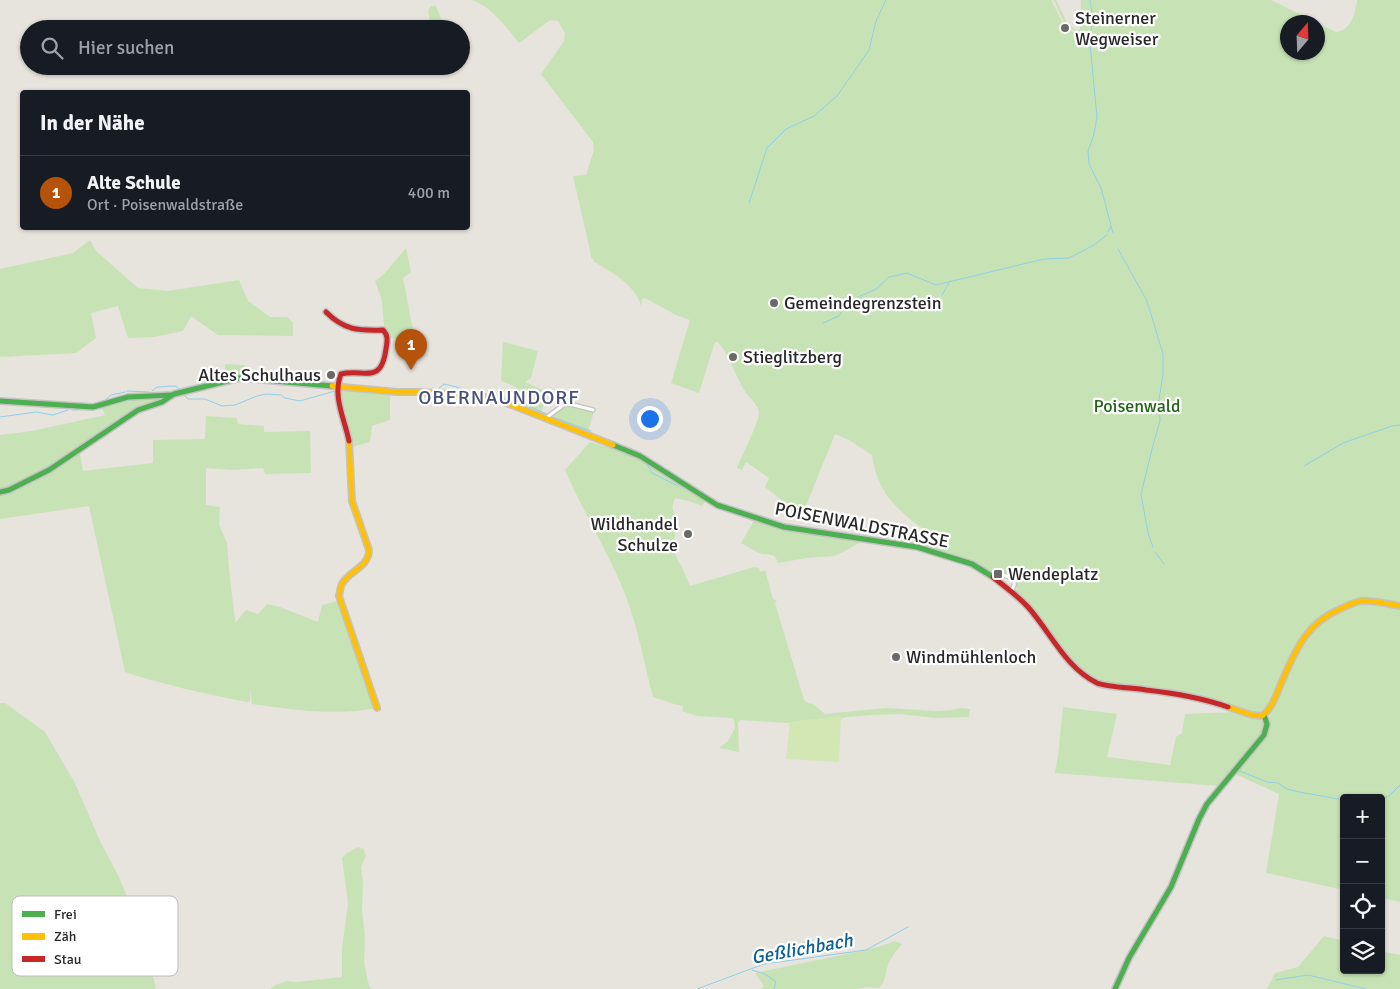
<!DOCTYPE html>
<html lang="de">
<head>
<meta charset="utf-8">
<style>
	body { margin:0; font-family:Signika,sans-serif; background:#242831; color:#f1f3f6 }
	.controls { position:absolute; right:15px; bottom:15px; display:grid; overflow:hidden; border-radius:5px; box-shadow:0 1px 4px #0004 }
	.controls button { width:45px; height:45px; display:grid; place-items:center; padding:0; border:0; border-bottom:1px solid #363941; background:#171b24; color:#f1f3f6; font:25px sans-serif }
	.compass { position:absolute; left:1280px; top:15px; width:45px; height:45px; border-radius:50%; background:#171b24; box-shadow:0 1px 4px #0004; rotate:19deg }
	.you { position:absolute; left:649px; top:418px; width:18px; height:18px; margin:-12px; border:4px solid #fff; border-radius:50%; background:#1a73e8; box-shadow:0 0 0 8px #1a73e833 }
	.badge { display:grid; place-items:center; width:32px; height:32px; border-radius:50%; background:#b45309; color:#fff; font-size:16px; font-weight:700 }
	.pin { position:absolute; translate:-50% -41px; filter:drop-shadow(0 1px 2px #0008) }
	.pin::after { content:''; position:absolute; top:26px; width:18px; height:15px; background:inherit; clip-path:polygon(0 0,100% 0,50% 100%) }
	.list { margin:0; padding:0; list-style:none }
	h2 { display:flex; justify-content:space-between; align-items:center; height:65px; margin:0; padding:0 20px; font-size:21px }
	h2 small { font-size:16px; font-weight:400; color:#9ea1a6 }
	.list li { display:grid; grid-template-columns:32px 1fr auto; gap:15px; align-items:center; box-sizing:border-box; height:75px; padding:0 20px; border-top:1px solid #363941 }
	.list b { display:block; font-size:19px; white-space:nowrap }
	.list p { margin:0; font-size:16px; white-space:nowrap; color:#9ea1a6 }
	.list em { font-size:16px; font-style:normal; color:#9ea1a6 }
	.icon { flex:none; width:28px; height:28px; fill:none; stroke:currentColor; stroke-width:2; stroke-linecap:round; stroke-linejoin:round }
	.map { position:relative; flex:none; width:1400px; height:989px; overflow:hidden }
	.search { position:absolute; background:#171b24; box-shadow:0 1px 4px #0004; left:20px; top:20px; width:450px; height:55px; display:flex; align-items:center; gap:12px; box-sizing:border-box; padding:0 18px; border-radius:28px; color:#9ea1a6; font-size:19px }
	.panel { position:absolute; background:#171b24; box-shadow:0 1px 4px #0004; left:20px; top:90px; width:450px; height:140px; border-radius:5px }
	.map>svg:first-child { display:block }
	.green { fill:#c7e3b5; fill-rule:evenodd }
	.pitch { fill:#d2e7b3 }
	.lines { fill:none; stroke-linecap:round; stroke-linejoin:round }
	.stream { stroke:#90cfea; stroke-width:1 }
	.street-casing { stroke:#c4c2c3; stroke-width:5.5 }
	.fast-casing { stroke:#c4c2c3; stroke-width:8 }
	.slow-casing { stroke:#c4c2c3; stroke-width:8 }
	.jam-casing { stroke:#c4c2c3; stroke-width:8 }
	.street { stroke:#fbfbfa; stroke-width:3 }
	.fast { stroke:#4caf50; stroke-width:5 }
	.slow { stroke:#ffc107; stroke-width:5 }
	.jam { stroke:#c62828; stroke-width:5 }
	.poi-dot { fill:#6b6967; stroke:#fff; stroke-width:2 }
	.labels { text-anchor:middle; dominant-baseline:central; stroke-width:4.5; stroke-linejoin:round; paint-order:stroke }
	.poi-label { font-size:18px; fill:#282828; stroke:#fff; text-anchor:start }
	.park-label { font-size:18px; fill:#256418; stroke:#fff }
	.street-label { font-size:18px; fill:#282828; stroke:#fff }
	.water-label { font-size:19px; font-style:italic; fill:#0c6298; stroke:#fff }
	.quarter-label { font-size:20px; letter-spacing:1px; fill:#484f78; stroke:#fff }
	.key { fill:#fff; stroke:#bebebe; stroke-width:1 }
	.key-label { font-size:14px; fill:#282828 }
</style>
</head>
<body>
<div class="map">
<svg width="1400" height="989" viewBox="0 0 1400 989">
	<rect width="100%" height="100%" fill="#e7e3dd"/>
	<g class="green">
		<path d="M472,0H1051L1064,25L1075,33L1076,32L1064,23L1054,0H1056L1067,23L1077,31L1080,29L1081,0H1271L1336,32C1352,30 1355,13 1357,0H1400V902L1381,898V798H1344V890L1266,873L1279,794L1235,774L1268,726L1270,712L1263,711L1256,713L1243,711L1164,690L1101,683L1087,676L1064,652L1028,605L1016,593L1017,581L1014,577L1006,573L993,574L972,562L951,555L923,547L928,535L927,532C897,510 877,493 872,455L849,440L835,434L802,516L765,487L769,478L746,462L742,470L737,468C741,457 759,422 759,413C759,406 750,398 746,393C735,377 731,357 718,342H715L699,393L671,383L690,320L676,315L645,298L642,299L641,306C636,285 611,272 593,261L594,259L591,258V255L573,176L586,175L594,150L593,142L541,74L564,41L565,33L558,21L550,20L519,43C506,27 492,7 472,0ZM1288,22H1318V52H1288Z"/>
		<polygon points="431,6 436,6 445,29 431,29 428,10"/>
		<polygon points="90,240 96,251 138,288 168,291 239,280 248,301 270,317 287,317 293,322 293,336 218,335 191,316 183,331 154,337 128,338 118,306 91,313 96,338 76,353 0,357 0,269 73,253"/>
		<polygon points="406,248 411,272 403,278 417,351 403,352 403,339 387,338 383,330 384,325 382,301 375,281 384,274"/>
		<polygon points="503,342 538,351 531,378 525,382 549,393 540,414 510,402 509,397 516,387 501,381"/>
		<polygon points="225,364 244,365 255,375 254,376 240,376 225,380"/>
		<polygon points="343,390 390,393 390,420 372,426 370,442 352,447 350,446 341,402 341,391"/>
		<path d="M160,397L161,400L131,411L72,455L74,457L80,454L83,471L153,463V440L205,439L206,416L237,418L238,424L264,426V432L310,431L311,473L265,474L263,468L232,470L206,468V505L220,507L219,525L227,543L230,579L236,627V622L246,610L258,614L267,604L280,607L318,622L322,605L341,600L377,708C337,716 292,710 252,704L250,690V701L247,702C206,694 165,685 125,672L89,506L0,519V435L32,431L105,415L102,408L130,399Z"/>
		<polygon points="568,404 594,412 588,431 550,417"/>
		<path d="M590,442L620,451L644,461L706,500L702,506L689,501L675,498C672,506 671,509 676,516L674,549L678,561L681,565L690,586L754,567L759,568L760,572L765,570L773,599L777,601L775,603L804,700L808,703L813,704L825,714L886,708L936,711L952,710L961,708L970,709L969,717L936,718L900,714L872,715L846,717L842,718L840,720V716L817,720H806L788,723L740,720L738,723L739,752L719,748L728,741L732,733L735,729L734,720L732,718L697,716L682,711L683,706L674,704L653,697C644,663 638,627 625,594C608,551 583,512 565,470Z"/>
		<path d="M755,519L792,530L865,542L859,543L843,552L834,556L806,558L778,563C774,550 768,557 759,553C753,550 747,546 741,543Z"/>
		<polygon points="0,703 5,703 45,732 75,783 100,841 119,877 144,938 156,989 0,989"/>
		<polygon points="1063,707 1117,714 1107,757 1170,765 1176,737 1182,733 1185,714 1237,712 1257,718 1264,722 1264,731 1261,735 1219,786 1055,773 1058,756"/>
		<polygon points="358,847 363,849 366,855 361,867 363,882 362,911 365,936 364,963 369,986 372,989 270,989 275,985 287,981 297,982 342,977 342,949 348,903 342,858 347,853"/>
		<polygon points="1324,936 1344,941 1344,970 1381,970 1381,951 1400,955 1400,989 1267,989 1275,973 1298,967"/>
		<path d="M894,941L902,944C897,950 891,957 888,965C885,974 886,981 879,988L867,987L856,989H761L764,986L755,973L866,950L888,944Z"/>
	</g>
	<polygon class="pitch" points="841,716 839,762 786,759 790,722"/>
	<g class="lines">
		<g class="stream">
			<polyline points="1090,35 1093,20 1090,0"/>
			<polyline points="1090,44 1097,117 1094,134 1088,151 1089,164 1101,188 1113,233"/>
			<polyline points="749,203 767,148 786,129 814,116 837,96 869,50 876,21 886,0"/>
			<polyline points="1108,232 1111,226"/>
			<polyline points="1118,249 1147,301 1163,354 1163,375 1159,399 1160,421 1153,445 1141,494 1148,533 1153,547"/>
			<polyline points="942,295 950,281"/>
			<polyline points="823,323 839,316 849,301 876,289 889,277 907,273 936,285 1044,259 1069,258 1094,245 1107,235"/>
			<polyline points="127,391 149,392"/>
			<path d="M152,391L157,387C164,387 169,386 176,386L179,389"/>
			<polyline points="436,391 444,384 457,387 468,392 496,395 510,398 547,414"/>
			<polyline points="183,394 188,399 205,399 222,406 235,405 257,396 266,394 281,395 285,398 300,401 335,391"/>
			<polyline points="104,401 111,395 125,392"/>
			<polyline points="73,410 94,409"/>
			<polyline points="550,416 591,431"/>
			<polyline points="0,417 36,412 53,415 68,410"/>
			<polyline points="646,462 652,473 678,486"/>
			<polyline points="1304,466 1343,443 1392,426 1400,425"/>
			<polyline points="1155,552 1164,564"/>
			<polyline points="1240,771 1267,782 1278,783 1287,789 1299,792 1344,800"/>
			<polyline points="1381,801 1390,795 1400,785"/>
			<polyline points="752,970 765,974 776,982 774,989"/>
			<polyline points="1276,980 1308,975 1366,989"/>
			<polyline points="697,989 764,964 866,950 908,927"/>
		</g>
		<g class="street-casing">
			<g id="street">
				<polyline points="546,418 566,403 593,410"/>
				<path d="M993,577L1003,575L1012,578C1016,583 1014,587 1011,592"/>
			</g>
		</g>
		<g class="fast-casing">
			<g id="fast">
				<polyline points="0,401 93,407 128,397 172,395"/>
				<polyline points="613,445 640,456 717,505 784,527 917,547 972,564 993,577"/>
				<polyline points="0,492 9,490 49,470 138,410 162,402 174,394 240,378 332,386"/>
				<polyline points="1115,989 1129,958 1171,887 1199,819 1207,804 1264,735 1267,724 1264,715"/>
			</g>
		</g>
		<g class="slow-casing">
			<g id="slow">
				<polyline points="332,386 397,392 421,392 477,396 499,400 613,445"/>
				<path d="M349,441L352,501L369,550C369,567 349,571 342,584C340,588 340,592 339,596L377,708"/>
				<path d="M1228,707L1252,715L1262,716C1273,708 1277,692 1283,679C1296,649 1307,623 1340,609C1347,606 1354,602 1361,601C1374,600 1388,604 1400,606"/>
			</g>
		</g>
		<g class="jam-casing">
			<g id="jam">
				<path d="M326,312C344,330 358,331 383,330C389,336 387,342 386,349C381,386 364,368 341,374C332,396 345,420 349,441"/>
				<path d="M993,577C1005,587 1018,596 1028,607C1051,633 1065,667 1097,683C1106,687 1135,688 1146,690C1174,693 1202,698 1228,707"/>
			</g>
		</g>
		<use href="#street" class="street"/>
		<use href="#fast" class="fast"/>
		<use href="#slow" class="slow"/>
		<use href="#jam" class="jam"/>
	</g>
	<g class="poi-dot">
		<circle cx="1065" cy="28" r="5"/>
		<circle cx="774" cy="303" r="5"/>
		<circle cx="733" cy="357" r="5"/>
		<circle cx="331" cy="375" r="5"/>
		<circle cx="688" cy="534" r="5"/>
		<rect x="993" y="569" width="10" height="10" rx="2.5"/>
		<circle cx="896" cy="657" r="5"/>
	</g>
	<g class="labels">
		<g class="poi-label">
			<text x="1075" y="18">Steinerner<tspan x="1075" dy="21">Wegweiser</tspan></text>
			<text x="784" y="303">Gemeindegrenzstein</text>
			<text x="743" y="357">Stieglitzberg</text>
			<text x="321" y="375" text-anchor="end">Altes Schulhaus</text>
			<text x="678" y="524" text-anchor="end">Wildhandel<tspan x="678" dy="21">Schulze</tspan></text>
			<text x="1008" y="574">Wendeplatz</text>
			<text x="906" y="657">Windmühlenloch</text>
		</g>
		<g class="park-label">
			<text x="1137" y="406">Poisenwald</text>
		</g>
		<g class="street-label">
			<text transform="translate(862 525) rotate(11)">POISENWALDSTRASSE</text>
		</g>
		<g class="water-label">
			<text transform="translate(802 949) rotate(-10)">Geßlichbach</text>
		</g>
		<g class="quarter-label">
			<text x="499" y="397">OBERNAUNDORF</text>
		</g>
	</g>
	<rect x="12" y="896" width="166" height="80" rx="8" class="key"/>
	<rect x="22" y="911" width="23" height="6" fill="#4caf50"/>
	<rect x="22" y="933" width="23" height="7" fill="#ffc107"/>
	<rect x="22" y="956" width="23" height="6" fill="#c62828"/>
	<g class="key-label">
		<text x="54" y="919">Frei</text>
		<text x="54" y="941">Zäh</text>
		<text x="54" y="964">Stau</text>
	</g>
</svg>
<div class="controls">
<button>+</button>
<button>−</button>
<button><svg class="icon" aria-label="locate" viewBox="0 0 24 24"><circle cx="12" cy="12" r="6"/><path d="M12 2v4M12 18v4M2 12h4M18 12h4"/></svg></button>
<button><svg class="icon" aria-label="layers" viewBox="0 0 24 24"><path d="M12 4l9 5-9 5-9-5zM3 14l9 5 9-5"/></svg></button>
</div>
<svg class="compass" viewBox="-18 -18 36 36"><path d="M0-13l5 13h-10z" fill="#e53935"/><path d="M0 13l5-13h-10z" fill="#9ea1a6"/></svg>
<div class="you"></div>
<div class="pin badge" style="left:411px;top:370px">1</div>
<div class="search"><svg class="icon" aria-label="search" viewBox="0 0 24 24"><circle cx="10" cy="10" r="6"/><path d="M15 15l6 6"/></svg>Hier suchen</div>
<section class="panel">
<h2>In der Nähe<small></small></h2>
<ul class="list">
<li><span class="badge">1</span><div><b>Alte Schule</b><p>Ort · Poisenwaldstraße</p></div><em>400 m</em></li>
</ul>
</section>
</div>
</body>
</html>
